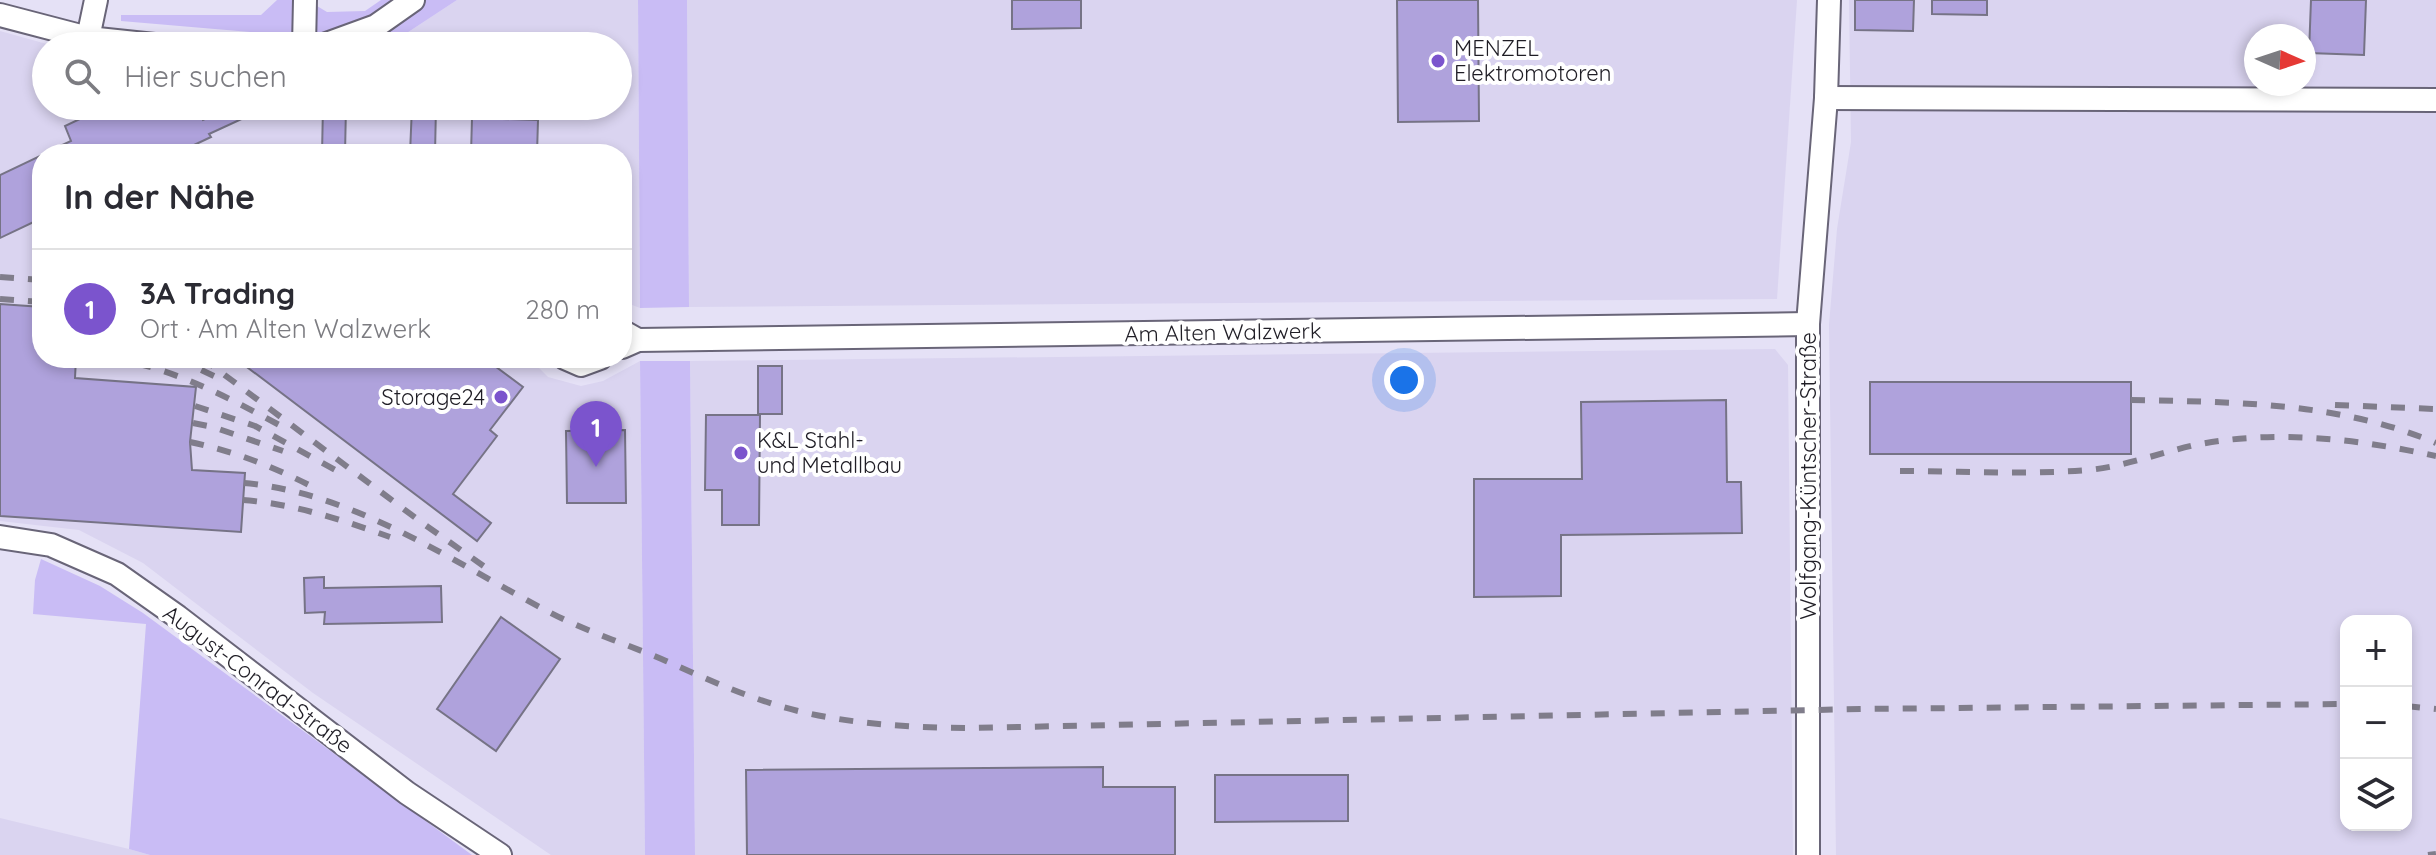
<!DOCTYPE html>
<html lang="de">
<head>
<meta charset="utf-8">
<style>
	body { margin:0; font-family:Quicksand,sans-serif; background:#f7f7f7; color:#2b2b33 }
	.controls { position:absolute; right:24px; bottom:24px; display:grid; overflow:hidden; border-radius:16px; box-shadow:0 4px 12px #0003 }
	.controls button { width:72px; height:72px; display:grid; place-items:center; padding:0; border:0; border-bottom:2px solid #e1e1e2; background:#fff; color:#2b2b33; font:40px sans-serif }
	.compass { position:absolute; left:2244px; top:24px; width:72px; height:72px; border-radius:50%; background:#fff; box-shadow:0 4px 12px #0003; rotate:93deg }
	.you { position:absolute; left:1404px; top:380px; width:28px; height:28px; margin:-20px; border:6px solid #fff; border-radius:50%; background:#1a73e8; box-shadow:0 0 0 12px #1a73e833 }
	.badge { display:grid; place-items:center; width:52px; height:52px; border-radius:50%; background:#7b54cd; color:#fff; font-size:26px; font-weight:700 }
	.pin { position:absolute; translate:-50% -66px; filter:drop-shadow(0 2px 4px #0008) }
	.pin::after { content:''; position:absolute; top:42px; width:28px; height:24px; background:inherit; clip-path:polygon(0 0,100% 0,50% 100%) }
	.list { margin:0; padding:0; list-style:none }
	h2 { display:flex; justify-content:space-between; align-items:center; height:104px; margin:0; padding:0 32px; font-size:34px }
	h2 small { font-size:26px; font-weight:400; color:#7c7c81 }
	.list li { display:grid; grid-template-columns:52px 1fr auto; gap:24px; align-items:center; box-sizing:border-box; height:120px; padding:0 32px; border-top:2px solid #e1e1e2 }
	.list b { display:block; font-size:30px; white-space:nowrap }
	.list p { margin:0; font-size:26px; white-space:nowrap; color:#7c7c81 }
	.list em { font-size:26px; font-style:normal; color:#7c7c81 }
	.icon { flex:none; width:44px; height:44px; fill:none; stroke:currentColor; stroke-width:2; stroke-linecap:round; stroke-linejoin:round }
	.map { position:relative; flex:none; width:2436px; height:855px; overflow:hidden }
	.search { position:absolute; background:#fff; box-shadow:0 4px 12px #0003; left:32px; top:32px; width:600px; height:88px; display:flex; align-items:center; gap:20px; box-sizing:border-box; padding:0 28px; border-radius:44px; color:#7c7c81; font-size:30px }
	.panel { position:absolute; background:#fff; box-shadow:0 4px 12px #0003; left:32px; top:144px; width:600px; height:224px; border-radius:32px }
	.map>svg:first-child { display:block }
	.built { fill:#dad4f0; fill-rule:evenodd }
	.green { fill:#c9bcf5 }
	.building { fill:#afa2dc; stroke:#767386; stroke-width:2 }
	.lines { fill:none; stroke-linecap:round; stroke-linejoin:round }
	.street-casing { stroke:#696578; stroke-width:26 }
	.street { stroke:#fff; stroke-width:22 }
	.rail { stroke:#807d8b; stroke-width:6; stroke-dasharray:14 14; stroke-linecap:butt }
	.poi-dot { fill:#7b54cd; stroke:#fff; stroke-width:3 }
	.labels { text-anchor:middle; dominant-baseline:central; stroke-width:8; stroke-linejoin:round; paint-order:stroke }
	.poi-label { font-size:22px; fill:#1f1d25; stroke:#fff; text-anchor:start }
	.street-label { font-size:22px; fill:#1f1d25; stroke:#fff }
</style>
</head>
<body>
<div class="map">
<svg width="2436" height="855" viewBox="0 0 2436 855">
	<rect width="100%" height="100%" fill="#e5e1f6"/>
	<g class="built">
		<polygon points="457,0 638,0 640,308 622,301 622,154 42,154 42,358 529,358 548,377 581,386 603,381 640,361 645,855 551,855 313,693 143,563 79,530 0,521 0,31 54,46 46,46 46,106 618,106 618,46 387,46"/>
		<polygon points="687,0 1797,0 1777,299 689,307"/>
		<path d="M1849,0H2436V855H1836L1829,325L1837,229L1851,142ZM2256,36H2304V84H2256ZM2346,621H2406V825H2346Z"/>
		<polygon points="1775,349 1788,365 1793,855 695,855 690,361"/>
		<polygon points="0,818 129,849 150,855 0,855"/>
	</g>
	<g class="green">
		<polygon points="277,0 307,0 327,12 365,11 381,0 457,0 387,46 336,46 273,34 121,21 121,15 261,15"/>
		<polygon points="638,0 687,0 689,307 640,308"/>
		<polygon points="640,361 690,361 695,855 645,855"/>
		<polygon points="41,559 100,586 143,613 472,855 150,855 129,849 146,624 33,614 35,580"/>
	</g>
	<g class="building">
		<polygon points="1012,0 1081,0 1081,28 1012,29"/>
		<polygon points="1397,0 1478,0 1479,121 1398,122"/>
		<polygon points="1855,0 1914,0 1913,31 1855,30"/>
		<polygon points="1932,0 1987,0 1987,15 1932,14"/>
		<polygon points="2311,0 2366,0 2364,55 2309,53"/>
		<polygon points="107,106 196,106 203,120 232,106 270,106 209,134 211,137 175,154 43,154 71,141 65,126"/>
		<polygon points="323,106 346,106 345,154 322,154"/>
		<polygon points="412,106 436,106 435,154 410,154"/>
		<polygon points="472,118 538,120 537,154 471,154"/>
		<polygon points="42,155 42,218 0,238 0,175"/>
		<polygon points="0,304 42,307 42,358 76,358 75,378 196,387 190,442 192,470 245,473 241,532 0,516"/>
		<polygon points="235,358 484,358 523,387 490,430 497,436 453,494 491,523 477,541"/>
		<rect x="758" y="366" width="24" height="48"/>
		<rect x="1870" y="382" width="261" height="72"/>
		<polygon points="1726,400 1727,482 1741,482 1742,533 1561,535 1561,596 1474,597 1474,479 1582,479 1581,402"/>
		<polygon points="706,415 760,415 759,525 722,525 722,490 705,490"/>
		<polygon points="625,430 626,503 567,503 566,431"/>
		<polygon points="324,577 324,588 441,586 442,622 324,624 325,612 305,613 304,578"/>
		<polygon points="501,617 560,659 496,751 437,709"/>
		<polygon points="1103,767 1103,787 1175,787 1175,855 747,855 746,770"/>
		<polygon points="1215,775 1348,775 1348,821 1215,822"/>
	</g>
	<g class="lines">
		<g class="street-casing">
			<g id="street">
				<polyline points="0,15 88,38 164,46"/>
				<polyline points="88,38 96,0"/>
				<polyline points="304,46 305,0"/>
				<polyline points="321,46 376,26 413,0"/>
				<polyline points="1826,98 2436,100"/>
				<polyline points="622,331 638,340 622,347"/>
				<polyline points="638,340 1808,324"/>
				<polyline points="565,358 581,365 600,358"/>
				<polyline points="0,537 51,545 117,574 178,617 407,793 500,855"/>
				<polyline points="1808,855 1808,324 1826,98 1829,0"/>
			</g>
		</g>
		<use href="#street" class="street"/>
		<g class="rail">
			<polyline points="0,277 42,280"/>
			<polyline points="0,299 42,302"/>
			<path d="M110,358C174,368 227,397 283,427"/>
			<polyline points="176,358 214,376"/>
			<polyline points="202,358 421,522 485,567"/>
			<path d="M2131,400C2235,402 2339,402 2436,443"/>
			<polyline points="2335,405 2436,409"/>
			<polyline points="195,406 255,426 339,472"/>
			<polyline points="193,423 213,427 283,451"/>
			<path d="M190,442C238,452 276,468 319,490"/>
			<path d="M1900,471C1963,471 2026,475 2089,470C2126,466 2159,453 2195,445C2276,429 2357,439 2436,456"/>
			<path d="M244,483C355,493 453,562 549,612C587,632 627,644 666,661C700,676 733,691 767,702C828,723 907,728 971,728L1860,709L2346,704"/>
			<path d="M243,500C295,504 342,520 390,537"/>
			<polyline points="2406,706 2436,709"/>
			<polyline points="2428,855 2436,854"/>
		</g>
	</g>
	<g class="poi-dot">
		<circle cx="1438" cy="61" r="8"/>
		<circle cx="501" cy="397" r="8"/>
		<circle cx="741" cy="453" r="8"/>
	</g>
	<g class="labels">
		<g class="poi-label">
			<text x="1454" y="48">MENZEL<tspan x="1454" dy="25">Elektromotoren</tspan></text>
			<text x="485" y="397" text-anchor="end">Storage24</text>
			<text x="757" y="440">K&amp;L Stahl-<tspan x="757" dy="25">und Metallbau</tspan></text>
		</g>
		<g class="street-label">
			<text transform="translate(1223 332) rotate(-1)">Am Alten Walzwerk</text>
			<text transform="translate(1808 476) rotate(-90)">Wolfgang-Küntscher-Straße</text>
			<text transform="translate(258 679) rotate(37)">August-Conrad-Straße</text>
		</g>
	</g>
</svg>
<div class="controls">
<button>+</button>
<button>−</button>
<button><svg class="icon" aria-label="layers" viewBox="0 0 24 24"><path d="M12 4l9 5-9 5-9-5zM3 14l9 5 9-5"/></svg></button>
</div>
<svg class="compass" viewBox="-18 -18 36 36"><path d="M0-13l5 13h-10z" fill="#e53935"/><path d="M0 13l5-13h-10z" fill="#7c7c81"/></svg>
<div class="you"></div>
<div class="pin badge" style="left:596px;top:467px">1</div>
<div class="search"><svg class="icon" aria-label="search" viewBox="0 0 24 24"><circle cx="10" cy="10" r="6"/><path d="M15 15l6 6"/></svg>Hier suchen</div>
<section class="panel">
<h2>In der Nähe<small></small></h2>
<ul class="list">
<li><span class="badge">1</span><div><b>3A Trading</b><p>Ort · Am Alten Walzwerk</p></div><em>280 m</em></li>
</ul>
</section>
</div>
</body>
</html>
